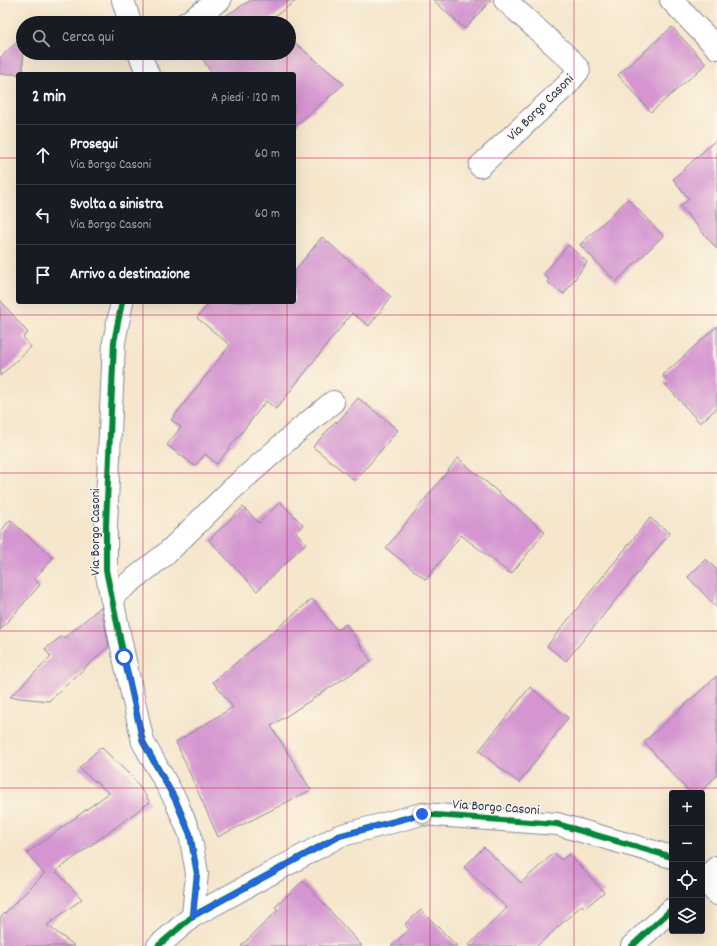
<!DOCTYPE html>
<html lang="it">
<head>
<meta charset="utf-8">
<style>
	body { margin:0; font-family:Dekko,sans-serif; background:#20242c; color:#f1f3f6 }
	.controls { position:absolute; right:12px; bottom:12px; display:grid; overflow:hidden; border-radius:4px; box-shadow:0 4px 16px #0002 }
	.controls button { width:36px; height:36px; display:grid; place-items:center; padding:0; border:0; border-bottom:1px solid #363941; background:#171b24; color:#f1f3f6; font:20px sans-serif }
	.stop { position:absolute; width:12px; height:12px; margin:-9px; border:3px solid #2563eb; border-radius:50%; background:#fff }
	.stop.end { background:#2563eb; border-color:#fff; box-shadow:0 1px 4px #0008 }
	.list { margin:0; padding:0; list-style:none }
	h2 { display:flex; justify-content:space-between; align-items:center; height:52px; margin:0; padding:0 16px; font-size:17px }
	h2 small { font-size:13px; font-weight:400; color:#9ea1a6 }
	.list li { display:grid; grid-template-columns:26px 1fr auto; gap:12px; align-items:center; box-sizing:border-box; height:60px; padding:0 16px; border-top:1px solid #363941 }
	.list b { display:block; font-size:15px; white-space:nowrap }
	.list p { margin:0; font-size:13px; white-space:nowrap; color:#9ea1a6 }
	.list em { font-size:13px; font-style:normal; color:#9ea1a6 }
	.icon { flex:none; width:22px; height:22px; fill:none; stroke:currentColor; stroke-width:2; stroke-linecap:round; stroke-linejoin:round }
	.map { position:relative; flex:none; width:717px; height:946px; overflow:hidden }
	.search { position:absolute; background:#171b24; box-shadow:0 4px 16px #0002; left:16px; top:16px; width:280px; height:44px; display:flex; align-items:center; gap:10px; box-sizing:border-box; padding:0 14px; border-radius:22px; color:#9ea1a6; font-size:15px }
	.panel { position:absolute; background:#171b24; box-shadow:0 4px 16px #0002; left:16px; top:72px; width:280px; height:232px; border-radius:4px }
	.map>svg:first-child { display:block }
	.building { fill:#d495d0 }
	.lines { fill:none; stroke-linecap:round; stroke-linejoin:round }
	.minor-casing { stroke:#888a95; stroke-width:24 }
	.minor { stroke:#fff; stroke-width:22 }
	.cycleway-casing { stroke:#fcf5e5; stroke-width:8 }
	.cycleway { stroke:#00873e; stroke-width:6 }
	.route { stroke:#2563eb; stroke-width:5 }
	.grid { fill:none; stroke:#c2185b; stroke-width:1; stroke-opacity:0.55 }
	.labels { text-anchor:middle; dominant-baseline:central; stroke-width:3; stroke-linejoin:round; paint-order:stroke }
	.street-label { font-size:14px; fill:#1b2f5e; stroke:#fcf5e5 }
</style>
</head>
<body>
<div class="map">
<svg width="717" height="946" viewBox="0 0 717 946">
	<rect width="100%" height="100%" fill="#fcf5e5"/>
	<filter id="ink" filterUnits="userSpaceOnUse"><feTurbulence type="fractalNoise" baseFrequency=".025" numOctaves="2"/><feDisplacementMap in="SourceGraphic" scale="8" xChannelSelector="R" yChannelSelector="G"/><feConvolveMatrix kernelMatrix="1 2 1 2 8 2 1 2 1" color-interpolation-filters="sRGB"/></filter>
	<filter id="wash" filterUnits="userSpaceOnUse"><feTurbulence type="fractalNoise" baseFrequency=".012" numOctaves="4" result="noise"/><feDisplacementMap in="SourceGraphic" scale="16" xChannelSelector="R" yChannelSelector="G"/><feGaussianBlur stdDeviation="0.9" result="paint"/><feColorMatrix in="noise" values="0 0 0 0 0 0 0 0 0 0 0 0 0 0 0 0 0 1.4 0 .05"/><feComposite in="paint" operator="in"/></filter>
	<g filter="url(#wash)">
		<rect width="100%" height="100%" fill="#f5e6cc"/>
		<g id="blocks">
			<g class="building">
				<polygon points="251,0 297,0 268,21 270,23 214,23"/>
				<polygon points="433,0 491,0 465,29"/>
				<polygon points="672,27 706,64 651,112 618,75"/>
				<polygon points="23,36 23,74 0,74 0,58"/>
				<polygon points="294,42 344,84 294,127 294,74 212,74 199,53 289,53 289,44 294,50"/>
				<polygon points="717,139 717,249 680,206 689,199 673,179"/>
				<polygon points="628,199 663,236 616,282 580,245"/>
				<polygon points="322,237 391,297 369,326 352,313 276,409 266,401 217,464 205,454 195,466 167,445 181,427 171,420 230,345 197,318 210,302 294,302 294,272"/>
				<polygon points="568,245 587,262 564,294 547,282 549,279 543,275"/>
				<polygon points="0,300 28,333 23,337 31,347 0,376"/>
				<polygon points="717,326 717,408 700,423 664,383 667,380 663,375"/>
				<polygon points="358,398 398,430 355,481 313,447 336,421 337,423"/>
				<polygon points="458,458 545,532 511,574 461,535 426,580 386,548"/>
				<polygon points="280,502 303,525 296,532 306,543 257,591 209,540 243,507 259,523"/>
				<polygon points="650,518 670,533 566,661 547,646"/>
				<polygon points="10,520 53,558 34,579 40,585 0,630 0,532"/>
				<polygon points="706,559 717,570 717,608 688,577"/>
				<polygon points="312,599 337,630 346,624 371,661 271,726 311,790 218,837 176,742 233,707 213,682"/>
				<polygon points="101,607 109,646 49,701 10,697 51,657 45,649 62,636 64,638"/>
				<polygon points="717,676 717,775 700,793 690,793 644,742"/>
				<polygon points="530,687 568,718 519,783 479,751"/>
				<polygon points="101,747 133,778 150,802 56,871 82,899 47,925 75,946 0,946 0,918 44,874 27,853 109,793 79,768"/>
				<polygon points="484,847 521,883 554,853 561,860 569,854 604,892 585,908 582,905 537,946 468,946 507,908 464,867"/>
				<polygon points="303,881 362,946 241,946 278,910 275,907"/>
				<polygon points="421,910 457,946 391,946 409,930 405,924"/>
			</g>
		</g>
	</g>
	<g filter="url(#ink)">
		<use href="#blocks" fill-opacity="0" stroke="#888a95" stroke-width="1"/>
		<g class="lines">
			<g class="minor-casing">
				<g id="minor">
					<polyline points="123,0 130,23"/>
					<polyline points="671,0 717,48"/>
					<polyline points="186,23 220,0"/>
					<polyline points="139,53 148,74"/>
					<polyline points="480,166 567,85 579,70 572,61 505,0"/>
					<polyline points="122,302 114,342 106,525 106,570 124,657 143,742 175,799 190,834 197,873 193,916"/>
					<polyline points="111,597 167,553 230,491 300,429 333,402"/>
					<polyline points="704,879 717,894"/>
					<polyline points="702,881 717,867"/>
					<polyline points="158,946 193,916 339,836 422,814 557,824 672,857"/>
					<polyline points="632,946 672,909"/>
				</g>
			</g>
			<use href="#minor" class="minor"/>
			<g class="cycleway-casing">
				<g id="cycleway">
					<polyline points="122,302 114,342 106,525 106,570 124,657 143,742 175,799 190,834 197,873 193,916"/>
					<polyline points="158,946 193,916 339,836 422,814 557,824 672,857"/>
					<polyline points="632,946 672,909"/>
				</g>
			</g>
			<use href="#cycleway" class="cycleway"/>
		</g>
	</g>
	<g class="lines" filter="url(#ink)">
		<polyline class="route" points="124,657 143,742 175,799 190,834 197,874 193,916 339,836 422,814"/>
	</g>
	<path class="grid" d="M143,0V23M287,0V23M430,0V946M574,0V946M143,53V74M287,53V74M0,158H18M294,158H717M143,302V946M287,302V946M0,315H717M0,473H717M0,631H717M0,788H717"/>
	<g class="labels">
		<g class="street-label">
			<text transform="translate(541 108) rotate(-45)">Via Borgo Casoni</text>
			<text transform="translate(96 532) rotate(-90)">Via Borgo Casoni</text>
			<text transform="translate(496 808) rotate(4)">Via Borgo Casoni</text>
		</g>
	</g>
</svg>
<div class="controls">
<button>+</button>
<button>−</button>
<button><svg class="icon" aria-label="locate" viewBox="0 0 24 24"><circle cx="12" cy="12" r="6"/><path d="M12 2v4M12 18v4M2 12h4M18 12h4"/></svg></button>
<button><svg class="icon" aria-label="layers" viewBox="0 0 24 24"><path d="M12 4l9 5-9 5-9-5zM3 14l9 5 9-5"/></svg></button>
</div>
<div class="stop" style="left:124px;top:657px"></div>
<div class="stop end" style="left:422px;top:814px"></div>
<div class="search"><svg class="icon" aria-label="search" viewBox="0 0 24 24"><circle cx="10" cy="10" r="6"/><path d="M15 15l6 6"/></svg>Cerca qui</div>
<section class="panel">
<h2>2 min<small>A piedi · 120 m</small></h2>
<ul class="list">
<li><svg class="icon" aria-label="ahead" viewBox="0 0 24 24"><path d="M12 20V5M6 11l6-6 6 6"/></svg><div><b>Prosegui</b><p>Via Borgo Casoni</p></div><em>60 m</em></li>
<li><svg class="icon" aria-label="left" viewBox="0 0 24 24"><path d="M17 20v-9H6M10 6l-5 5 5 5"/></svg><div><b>Svolta a sinistra</b><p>Via Borgo Casoni</p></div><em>60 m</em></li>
<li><svg class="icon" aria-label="arrive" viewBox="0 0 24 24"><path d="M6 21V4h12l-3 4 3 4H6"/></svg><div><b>Arrivo a destinazione</b></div></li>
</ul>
</section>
</div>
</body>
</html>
